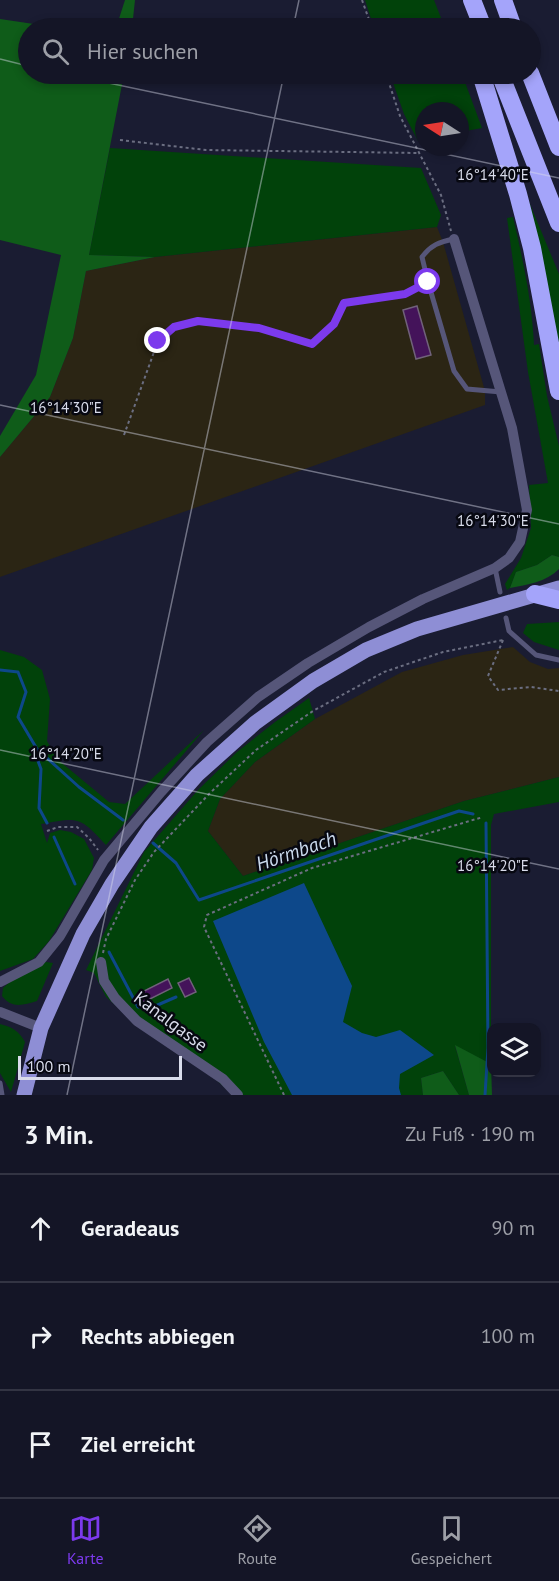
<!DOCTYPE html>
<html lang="de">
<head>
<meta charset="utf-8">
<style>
	body { margin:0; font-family:"PT Sans",sans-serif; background:#1d1e2e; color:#f1f3f6 }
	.controls { position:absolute; right:18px; bottom:18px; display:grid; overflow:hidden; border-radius:12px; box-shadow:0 3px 9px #0003 }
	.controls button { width:54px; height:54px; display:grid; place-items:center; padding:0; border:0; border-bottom:2px solid #333443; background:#141526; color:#f1f3f6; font:30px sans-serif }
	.compass { position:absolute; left:415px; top:102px; width:54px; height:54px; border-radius:50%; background:#141526; box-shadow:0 3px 9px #0003; rotate:282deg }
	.scale { position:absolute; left:18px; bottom:15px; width:164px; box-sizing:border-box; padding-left:6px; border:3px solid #d9dceb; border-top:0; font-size:16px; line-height:21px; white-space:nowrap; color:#d9dceb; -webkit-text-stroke:4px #070811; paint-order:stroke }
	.stop { position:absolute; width:18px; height:18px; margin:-14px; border:4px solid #7c3aed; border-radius:50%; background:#fff }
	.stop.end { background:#7c3aed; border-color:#fff; box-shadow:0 2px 6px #0008 }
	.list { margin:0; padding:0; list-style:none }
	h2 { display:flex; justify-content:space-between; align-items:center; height:78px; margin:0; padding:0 24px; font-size:26px }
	h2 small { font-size:20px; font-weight:400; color:#9d9fa7 }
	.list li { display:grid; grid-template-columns:39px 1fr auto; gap:18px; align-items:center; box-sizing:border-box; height:108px; padding:0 24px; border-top:2px solid #333443 }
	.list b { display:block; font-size:22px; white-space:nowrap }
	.list em { font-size:20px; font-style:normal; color:#9d9fa7 }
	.icon { flex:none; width:33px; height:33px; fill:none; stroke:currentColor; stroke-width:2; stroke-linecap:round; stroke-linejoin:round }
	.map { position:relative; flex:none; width:559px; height:1095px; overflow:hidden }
	.search { position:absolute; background:#141526; box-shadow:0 3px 9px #0003; left:18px; right:18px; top:18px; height:66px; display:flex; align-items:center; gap:15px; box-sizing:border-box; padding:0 21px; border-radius:33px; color:#9d9fa7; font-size:22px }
	.sheet { height:402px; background:#141526 }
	nav { display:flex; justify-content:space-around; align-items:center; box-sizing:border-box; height:84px; border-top:2px solid #333443; background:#141526; font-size:16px; color:#9d9fa7 }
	nav a { display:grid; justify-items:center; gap:3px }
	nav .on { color:#7c3aed }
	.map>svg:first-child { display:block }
	.industrial { fill:#2b2514 }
	.green { fill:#01420a }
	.forest { fill:#0f5c19 }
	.water { fill:#0d488a }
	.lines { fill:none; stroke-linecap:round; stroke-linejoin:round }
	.stream { stroke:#0d488a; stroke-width:3 }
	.building { fill:#44135a; stroke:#70617a; stroke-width:1.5 }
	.path { stroke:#6b6e81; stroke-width:2; stroke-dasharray:3 3; stroke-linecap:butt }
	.lane { stroke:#565679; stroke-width:5 }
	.street { stroke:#565679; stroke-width:10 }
	.primary { stroke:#8e8ed5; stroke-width:15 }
	.highway { stroke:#a4a4fa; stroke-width:18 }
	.route { stroke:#7c3aed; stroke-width:8 }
	.ticks { fill:none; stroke:#d9dceb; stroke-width:1.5; stroke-opacity:0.45 }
	.labels { text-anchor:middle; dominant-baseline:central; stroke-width:5; stroke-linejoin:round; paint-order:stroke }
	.street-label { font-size:18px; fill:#d9dceb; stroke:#070811 }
	.water-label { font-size:20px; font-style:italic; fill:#cbdaed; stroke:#070811 }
	.ticks-label { font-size:15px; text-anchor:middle; fill:#d9dceb; stroke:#070811; stroke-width:5; stroke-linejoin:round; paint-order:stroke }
</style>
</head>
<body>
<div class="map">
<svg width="559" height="1095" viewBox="0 0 559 1095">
	<rect width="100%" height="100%" fill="#1a1c32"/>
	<g class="industrial">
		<polygon points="437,227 443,242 485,391 485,405 0,577 0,457 50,397 73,338 86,271 155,257"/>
		<polygon points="513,647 530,662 548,669 559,668 559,777 464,801 243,876 208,831 220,799 255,762 315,719 402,672 463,655"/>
	</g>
	<g class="green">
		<polygon points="365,0 434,0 445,28 374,28"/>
		<polygon points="390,74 462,74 482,128 460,132 460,111 424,111 424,140 418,141 404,114"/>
		<polygon points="110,148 421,168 441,215 437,227 155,257 89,255"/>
		<polygon points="527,197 559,274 559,357"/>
		<path d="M513,217C523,260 532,301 534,345L539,344L547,396L559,446V557L552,555L537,565L516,572L510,588L507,590L505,584L521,558L531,528L529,485L548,483L528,372L507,218Z"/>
		<polygon points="559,622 559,650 534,642 523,633 527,624"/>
		<path d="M0,650L24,657L42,670L50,699L47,741L57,759L109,802L125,804L204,730L106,845C80,816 78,817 41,824L47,843L50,833L60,830L71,832L84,839L94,858L92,870L49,941L33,959L0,971Z"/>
		<polygon points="309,698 315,719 255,762 220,799 208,831 243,876 464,801 559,777 559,802 494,814 491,825 491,1064 455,1046 469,1095 459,1095 443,1071 421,1078 423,1095 233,1095 214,1078 146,1032 106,997 94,973 86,970 144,852 198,790 237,752 275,722"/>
		<path d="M46,962L53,963L37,1001C23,1005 12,1009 2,996L3,988L13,979Z"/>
		<path d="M0,1024C12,1027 19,1031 25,1042L11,1092L0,1073Z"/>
	</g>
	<g class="forest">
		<polygon points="125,0 135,0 132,28 116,28"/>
		<polygon points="0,19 61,28 28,28 28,74 124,74 89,255 155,257 86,271 73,338 50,397 0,457 0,436 36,375 61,255 0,240"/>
		<path d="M552,555L559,557V569C546,582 527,585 510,588L516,572L537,565Z"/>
		<polygon points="455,1045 491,1064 492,1095 469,1095"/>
		<polygon points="443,1071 459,1095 423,1095 421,1078"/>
	</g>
	<polygon class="water" points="304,883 352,986 343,1022 362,1033 376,1037 400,1030 434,1055 400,1074 399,1088 401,1095 292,1095 264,1042 213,921"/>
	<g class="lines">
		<g class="stream">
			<polyline points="0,670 18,672 26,692 18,717 37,749 79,787 123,820"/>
			<polyline points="37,749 35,753 41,769 39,808 47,823"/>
			<polyline points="54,837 75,884"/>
			<polyline points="153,843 176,863 199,900 459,811 473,814"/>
			<polyline points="109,952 138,1007 153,1007 176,997"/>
			<polyline points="485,1095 488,1048 486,823"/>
		</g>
	</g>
	<g class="building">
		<polygon points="417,306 431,355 416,359 403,310"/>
		<polygon points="189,978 196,992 185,997 178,983"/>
		<polygon points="168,979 172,988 142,1003 138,994"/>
	</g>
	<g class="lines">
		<g class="path">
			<polyline points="362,0 372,28"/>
			<polyline points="386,74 400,116 441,195 451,231"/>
			<polyline points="120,140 206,150 419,153"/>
			<polyline points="124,435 158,341 174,327 198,321 259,328 312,344 334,324 344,303 405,294 422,285"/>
			<polyline points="503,640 488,676 498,690 531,687 559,691"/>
			<polyline points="47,831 58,827 77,827 89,838 98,850"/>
			<polyline points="103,953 106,939 135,880 154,852 210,793 256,750 313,711 384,672 443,652 503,640 504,638"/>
			<polyline points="284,1095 204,927 207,915 312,868 483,817"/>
		</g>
		<g class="lane">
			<path d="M454,239C439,242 431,245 422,257L428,282L454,371L467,389L501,392"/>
			<polyline points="495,568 500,592"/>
			<polyline points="506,618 509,631 536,655 559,660"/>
			<polyline points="0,1083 2,1095"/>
		</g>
		<g class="street">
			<polyline points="101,962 104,981 115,998 137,1021 223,1079 238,1095"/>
			<polyline points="0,982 39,962 60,936 104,860 161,792 207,742 258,697 308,663 369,627 423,599 495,568 509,558 520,542 527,510 512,428 454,239"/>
			<polyline points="0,1012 41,1028"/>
		</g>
		<polyline class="primary" points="24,1095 41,1028 83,934 112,884 151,827 197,775 255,723 313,681 366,650 417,629 559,588"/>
		<g class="highway">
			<polyline points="472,0 483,28"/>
			<polyline points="503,0 513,28"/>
			<polyline points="530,73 559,147"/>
			<polyline points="481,74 518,194 532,248 559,391"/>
			<polyline points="500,74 559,223"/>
			<polyline points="535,594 559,600"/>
		</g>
	</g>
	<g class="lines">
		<polyline class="route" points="158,341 174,327 198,321 259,328 312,344 334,324 344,303 405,294 428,282"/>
	</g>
	<path class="ticks" d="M293,28L299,0M0,59L28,66M66,74L559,178M0,405L559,524M0,750L559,869M67,1095L284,74"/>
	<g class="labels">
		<g class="street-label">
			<text transform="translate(171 1021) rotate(37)">Kanalgasse</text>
		</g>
		<g class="water-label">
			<text transform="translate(296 851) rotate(-19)">Hörmbach</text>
		</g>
	</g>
	<g class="ticks-label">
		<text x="493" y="180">16°14'40"E</text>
		<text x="66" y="413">16°14'30"E</text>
		<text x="493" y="526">16°14'30"E</text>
		<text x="66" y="759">16°14'20"E</text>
		<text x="493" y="871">16°14'20"E</text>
	</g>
</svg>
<div class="controls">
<button><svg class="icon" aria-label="layers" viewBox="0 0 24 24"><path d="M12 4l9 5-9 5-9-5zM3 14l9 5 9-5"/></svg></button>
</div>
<svg class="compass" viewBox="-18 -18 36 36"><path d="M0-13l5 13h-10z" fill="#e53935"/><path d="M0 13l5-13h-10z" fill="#9d9fa7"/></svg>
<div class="scale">100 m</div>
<div class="stop" style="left:428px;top:282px"></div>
<div class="stop end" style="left:158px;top:341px"></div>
<div class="search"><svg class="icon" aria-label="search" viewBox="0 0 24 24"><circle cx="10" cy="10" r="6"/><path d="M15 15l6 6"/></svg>Hier suchen</div>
</div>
<section class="sheet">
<h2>3 Min.<small>Zu Fuß · 190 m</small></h2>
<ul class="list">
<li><svg class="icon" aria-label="ahead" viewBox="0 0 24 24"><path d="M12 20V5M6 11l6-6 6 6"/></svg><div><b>Geradeaus</b></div><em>90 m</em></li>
<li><svg class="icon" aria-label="right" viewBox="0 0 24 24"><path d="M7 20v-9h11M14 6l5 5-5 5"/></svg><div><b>Rechts abbiegen</b></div><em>100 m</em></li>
<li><svg class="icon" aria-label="arrive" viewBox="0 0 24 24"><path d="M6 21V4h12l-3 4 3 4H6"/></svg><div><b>Ziel erreicht</b></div></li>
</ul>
</section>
<nav>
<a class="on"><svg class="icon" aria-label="map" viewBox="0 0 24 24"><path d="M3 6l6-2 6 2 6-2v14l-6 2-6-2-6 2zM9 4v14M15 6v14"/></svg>Karte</a>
<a><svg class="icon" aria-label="directions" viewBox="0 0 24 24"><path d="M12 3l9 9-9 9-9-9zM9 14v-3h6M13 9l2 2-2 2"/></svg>Route</a>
<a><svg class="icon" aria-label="saved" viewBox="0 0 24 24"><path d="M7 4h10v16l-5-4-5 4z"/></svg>Gespeichert</a>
</nav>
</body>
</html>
